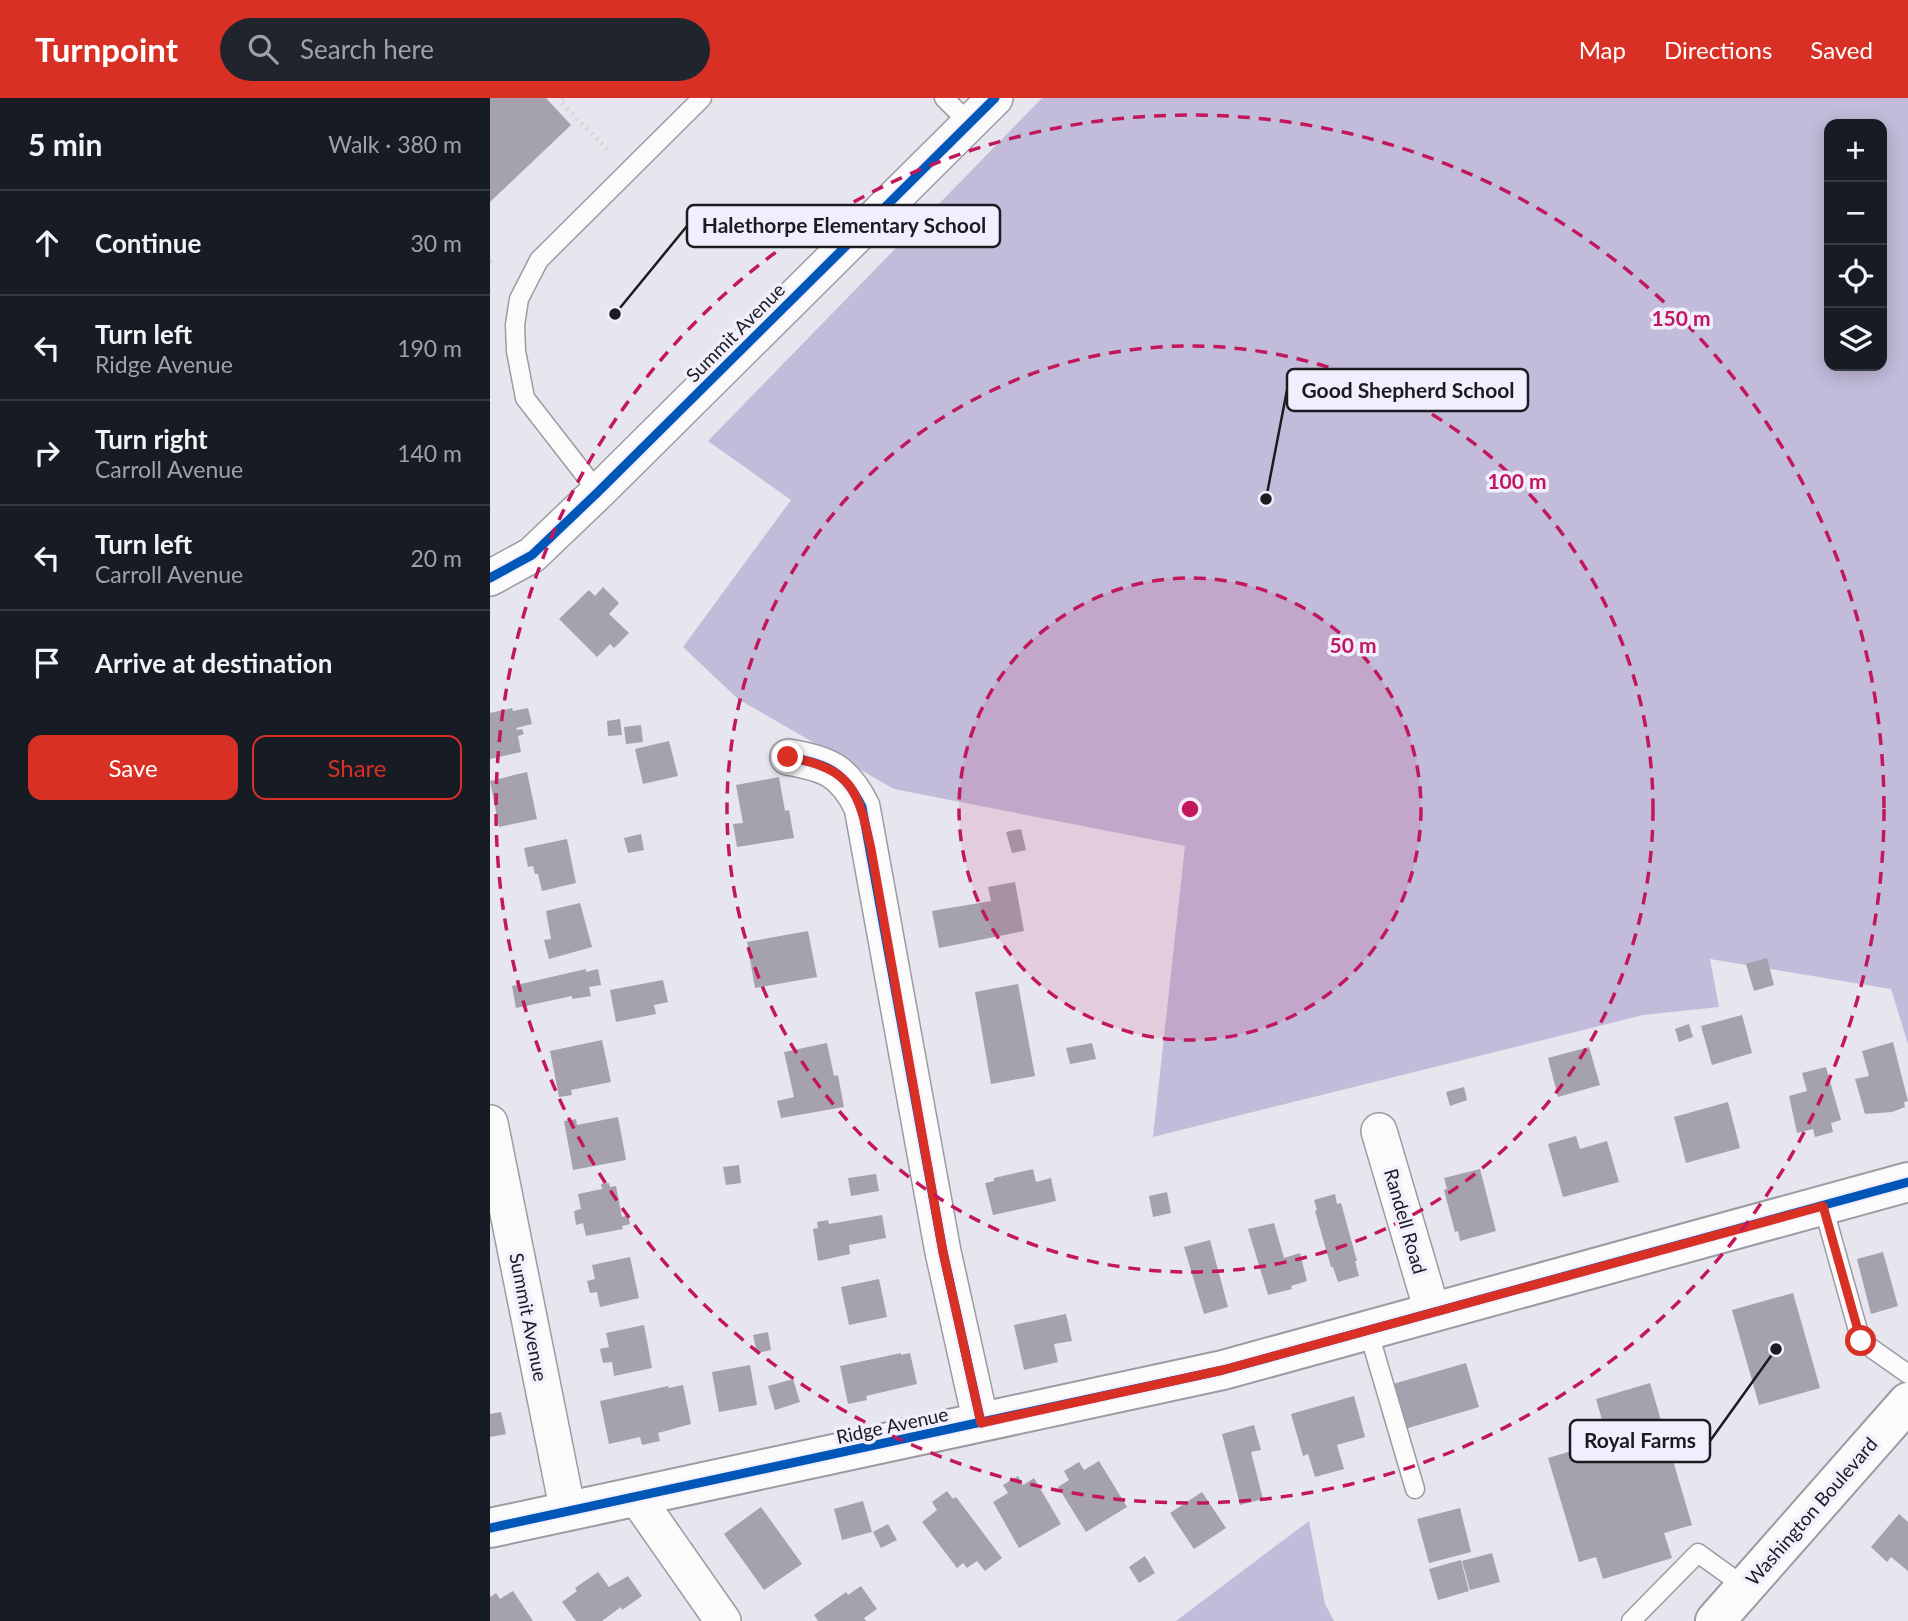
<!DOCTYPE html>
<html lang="en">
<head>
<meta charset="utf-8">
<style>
	body { margin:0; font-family:Lato,sans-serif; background:#20242c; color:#f1f3f6 }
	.controls { position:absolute; right:21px; top:21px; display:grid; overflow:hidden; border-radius:14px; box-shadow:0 4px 18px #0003 }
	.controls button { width:63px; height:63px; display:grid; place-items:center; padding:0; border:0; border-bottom:2px solid #363941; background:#171b24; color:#f1f3f6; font:35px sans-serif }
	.stop { position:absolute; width:21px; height:21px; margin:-16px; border:5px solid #d93025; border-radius:50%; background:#fff }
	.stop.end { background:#d93025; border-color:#fff; box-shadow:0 2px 7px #0008 }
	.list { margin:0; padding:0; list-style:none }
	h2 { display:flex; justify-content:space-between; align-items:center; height:91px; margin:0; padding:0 28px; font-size:30px }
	h2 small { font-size:23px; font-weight:400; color:#9ea1a6 }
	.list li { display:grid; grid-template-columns:46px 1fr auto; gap:21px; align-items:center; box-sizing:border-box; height:105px; padding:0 28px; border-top:2px solid #363941 }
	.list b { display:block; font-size:26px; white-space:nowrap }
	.list p { margin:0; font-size:23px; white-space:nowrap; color:#9ea1a6 }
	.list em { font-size:23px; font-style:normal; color:#9ea1a6 }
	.actions { display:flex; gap:14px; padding:21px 28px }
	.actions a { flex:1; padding:16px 0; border:2px solid #d93025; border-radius:14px; text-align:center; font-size:24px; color:#d93025 }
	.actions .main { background:#d93025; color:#fff }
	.icon { flex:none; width:38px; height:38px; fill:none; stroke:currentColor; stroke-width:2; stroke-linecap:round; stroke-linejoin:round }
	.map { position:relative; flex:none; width:1418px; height:1523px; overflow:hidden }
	header { display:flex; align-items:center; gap:42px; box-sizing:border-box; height:98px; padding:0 35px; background:#d93025; color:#fff }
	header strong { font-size:33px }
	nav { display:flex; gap:38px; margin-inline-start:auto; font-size:24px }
	.search { width:490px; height:63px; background:#20242c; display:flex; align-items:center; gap:18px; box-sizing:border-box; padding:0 24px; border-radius:38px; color:#9ea1a6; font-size:26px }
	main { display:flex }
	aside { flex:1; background:#171b24 }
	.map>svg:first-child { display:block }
	.forest { fill:#c2bbda; fill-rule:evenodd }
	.building { fill:#a6a1ae }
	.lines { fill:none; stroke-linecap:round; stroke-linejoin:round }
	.lane-casing { stroke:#9d9ba2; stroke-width:21 }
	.street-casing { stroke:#9d9ba2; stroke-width:38 }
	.secondary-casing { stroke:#9d9ba2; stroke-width:42 }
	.primary-casing { stroke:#9d9ba2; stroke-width:42 }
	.path { stroke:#d4d4d6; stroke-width:4.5; stroke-dasharray:2 5; stroke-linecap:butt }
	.lane { stroke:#fbfbfc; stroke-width:18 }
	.street { stroke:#fbfbfc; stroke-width:35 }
	.secondary { stroke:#fbfbfc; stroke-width:38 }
	.primary { stroke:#fbfbfc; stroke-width:38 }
	.cycleway-casing { stroke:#f1eefd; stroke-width:13 }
	.cycleway { stroke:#0057b8; stroke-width:9 }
	.route { stroke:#d93025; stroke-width:9 }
	.ring { fill:none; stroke:#c2185b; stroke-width:3.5; stroke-dasharray:12 9 }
	.labels { text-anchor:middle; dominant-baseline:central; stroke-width:7; stroke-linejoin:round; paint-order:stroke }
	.street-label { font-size:19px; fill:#1d1b21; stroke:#f1eefd }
	.centre { fill:#c2185b; stroke:#f1eefd; stroke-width:3.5 }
	.ring-label { font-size:21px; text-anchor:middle; font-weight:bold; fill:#c2185b; stroke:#f1eefd; stroke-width:7; stroke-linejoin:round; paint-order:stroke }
	.leader { fill:none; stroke:#1d1b21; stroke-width:2.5 }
	.callout-dot { fill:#1d1b21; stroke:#f1eefd; stroke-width:2.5 }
	.callout { fill:#f1eefd; stroke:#1d1b21; stroke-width:2.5 }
	.callout-label { font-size:21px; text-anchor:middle; font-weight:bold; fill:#1d1b21 }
</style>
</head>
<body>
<header>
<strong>Turnpoint</strong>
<div class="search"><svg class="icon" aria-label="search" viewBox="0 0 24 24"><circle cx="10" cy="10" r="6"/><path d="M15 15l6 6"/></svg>Search here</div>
<nav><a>Map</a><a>Directions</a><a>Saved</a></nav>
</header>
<main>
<aside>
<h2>5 min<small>Walk · 380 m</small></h2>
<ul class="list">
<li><svg class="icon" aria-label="ahead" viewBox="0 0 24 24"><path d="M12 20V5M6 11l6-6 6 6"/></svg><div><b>Continue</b></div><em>30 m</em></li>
<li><svg class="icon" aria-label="left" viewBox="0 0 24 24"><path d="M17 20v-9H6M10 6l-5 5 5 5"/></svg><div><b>Turn left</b><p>Ridge Avenue</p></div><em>190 m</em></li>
<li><svg class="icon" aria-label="right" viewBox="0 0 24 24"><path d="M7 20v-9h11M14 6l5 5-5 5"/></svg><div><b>Turn right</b><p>Carroll Avenue</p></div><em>140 m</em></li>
<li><svg class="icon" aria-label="left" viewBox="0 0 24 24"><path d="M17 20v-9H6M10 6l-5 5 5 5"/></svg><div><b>Turn left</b><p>Carroll Avenue</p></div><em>20 m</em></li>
<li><svg class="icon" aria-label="arrive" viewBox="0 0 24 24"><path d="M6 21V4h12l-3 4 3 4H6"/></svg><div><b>Arrive at destination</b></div></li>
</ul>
<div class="actions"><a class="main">Save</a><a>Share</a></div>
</aside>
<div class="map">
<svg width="1418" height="1523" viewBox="0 0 1418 1523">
	<rect width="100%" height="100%" fill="#e7e5ee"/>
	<g class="forest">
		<path d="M552,0H1418V946L1401,891L1220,861L1229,909L1153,917L663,1039L695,748L404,691L248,601L193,549L301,402L218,343ZM1339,26H1392V268H1339Z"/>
		<polygon points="819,1423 835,1506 844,1523 686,1523"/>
	</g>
	<g class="building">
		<polygon points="0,0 56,0 81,27 0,104"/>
		<polygon points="113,489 129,505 119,516 139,535 124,550 120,546 107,559 69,521 99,492 105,498"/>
		<polygon points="22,610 23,613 38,610 42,626 26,630 27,632 32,631 34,636 28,638 31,654 0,661 0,615"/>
		<polygon points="130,621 132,637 118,638 117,623"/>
		<polygon points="151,627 153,644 136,646 134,629"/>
		<polygon points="179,643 188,678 153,686 145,651"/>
		<polygon points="37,674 47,721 9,729 0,683"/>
		<polygon points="289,679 295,713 299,712 304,740 247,749 243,726 253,725 246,687"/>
		<polygon points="531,731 536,752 522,755 516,734"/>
		<polygon points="151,736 154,752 138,755 134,740"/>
		<polygon points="77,741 86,785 52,793 48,776 45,776 43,768 38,769 34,750"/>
		<polygon points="525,784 534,833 449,850 442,813 501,803 498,789"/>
		<polygon points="90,805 102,849 59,861 54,842 61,841 56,813"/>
		<polygon points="318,833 327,879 265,890 257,844"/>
		<polygon points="1277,860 1284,887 1264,893 1256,866"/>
		<polygon points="96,871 96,874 108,871 111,887 99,889 101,898 82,901 82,898 26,910 22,888"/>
		<polygon points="173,882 178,904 164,907 166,916 126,924 120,892"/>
		<polygon points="528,886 545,978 501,986 485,894"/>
		<polygon points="1252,917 1262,955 1222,967 1211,928"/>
		<polygon points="1199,926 1203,939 1189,944 1185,931"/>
		<polygon points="112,942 121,984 81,992 82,997 69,999 60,953"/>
		<polygon points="1403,944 1418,1003 1414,1004 1415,1009 1402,1014 1375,1016 1365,981 1379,978 1372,953"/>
		<polygon points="337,945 344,978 348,977 354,1009 291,1020 287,1003 304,999 294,954"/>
		<polygon points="602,945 606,961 580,966 576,950"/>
		<polygon points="1099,949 1110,987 1068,999 1058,960"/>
		<polygon points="1336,969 1351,1022 1341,1025 1343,1034 1325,1039 1323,1031 1307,1035 1299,998 1317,993 1312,975"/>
		<polygon points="974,989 977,1002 960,1008 956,994"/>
		<polygon points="1238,1004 1250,1050 1196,1065 1184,1019"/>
		<polygon points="128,1019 136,1062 83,1072 74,1023 86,1021 87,1027"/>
		<polygon points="1086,1038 1090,1051 1117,1043 1129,1084 1073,1099 1058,1046"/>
		<polygon points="249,1067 251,1085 236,1087 233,1069"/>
		<polygon points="543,1071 546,1084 561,1080 566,1103 503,1117 495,1085 504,1083 504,1080"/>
		<polygon points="990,1071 1006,1133 970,1143 968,1133 965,1134 954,1092 957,1091 954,1080"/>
		<polygon points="386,1076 389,1093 361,1098 358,1080"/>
		<polygon points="119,1085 120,1089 126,1088 132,1119 138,1117 140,1126 132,1128 133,1131 96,1138 93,1125 86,1127 84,1113 91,1111 88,1096 112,1091 111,1086"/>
		<polygon points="677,1094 681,1115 663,1119 659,1098"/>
		<polygon points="845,1096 847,1106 851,1105 867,1163 865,1163 869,1178 848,1184 843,1169 841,1169 825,1113 827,1112 824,1102"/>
		<polygon points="392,1117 396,1140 359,1147 360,1156 328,1163 323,1131 328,1130 327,1124 338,1122 339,1126"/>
		<polygon points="784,1125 794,1160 810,1155 817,1183 801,1188 802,1191 778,1197 758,1131"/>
		<polygon points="720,1142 738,1209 714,1216 694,1149"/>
		<polygon points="1393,1154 1408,1208 1381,1216 1367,1161"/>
		<polygon points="140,1159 149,1200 110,1209 107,1194 100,1195 97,1183 105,1181 102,1167"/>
		<polygon points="389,1181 397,1219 359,1227 351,1189"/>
		<polygon points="1303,1195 1330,1290 1269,1307 1242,1212"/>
		<polygon points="576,1216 582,1243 564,1246 568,1264 534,1272 524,1227"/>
		<polygon points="154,1227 162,1270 124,1278 122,1264 113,1265 110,1251 119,1249 116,1235"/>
		<polygon points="278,1234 281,1252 267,1255 263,1237"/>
		<polygon points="411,1255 411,1257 420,1255 427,1286 376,1298 377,1302 358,1306 350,1268"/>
		<polygon points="976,1265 989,1309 915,1331 903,1286"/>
		<polygon points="260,1267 267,1307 229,1314 222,1274"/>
		<polygon points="303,1281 310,1304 285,1312 278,1288"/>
		<polygon points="1160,1285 1202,1427 1174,1435 1182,1460 1113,1481 1106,1459 1089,1464 1058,1360 1118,1342 1106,1301"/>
		<polygon points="193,1287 201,1326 168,1335 170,1343 152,1347 150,1339 119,1346 110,1303 178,1288 179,1290"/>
		<polygon points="864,1298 875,1339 847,1347 854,1371 825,1379 818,1356 813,1358 801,1316"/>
		<polygon points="11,1314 16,1336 0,1339 0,1316"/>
		<polygon points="764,1327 771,1352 761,1354 773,1401 750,1407 732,1336"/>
		<polygon points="609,1363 637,1409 596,1434 568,1389 579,1382 574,1373 589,1364 594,1372"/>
		<polygon points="528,1378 533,1387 544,1380 571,1426 529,1450 503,1404 518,1395 513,1387"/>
		<polygon points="457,1393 463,1401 466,1399 512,1460 495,1473 487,1463 477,1470 473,1465 467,1470 432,1424 447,1412 442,1404"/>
		<polygon points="712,1394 736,1430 704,1451 680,1415"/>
		<polygon points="373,1403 382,1434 352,1442 344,1411"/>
		<polygon points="271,1409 312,1466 274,1492 234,1436"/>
		<polygon points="970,1410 981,1454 939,1465 927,1421"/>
		<polygon points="1409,1416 1418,1424 1418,1473 1401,1459 1397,1464 1381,1449"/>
		<polygon points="398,1426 407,1442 391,1450 383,1434"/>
		<polygon points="1002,1455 1010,1484 980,1492 972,1463"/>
		<polygon points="655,1458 665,1475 649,1485 639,1469"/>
		<polygon points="971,1462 979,1493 948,1502 939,1471"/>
		<polygon points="108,1474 119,1489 138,1478 152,1498 132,1512 131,1509 112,1523 86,1523 72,1504 87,1493 85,1490"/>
		<polygon points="371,1488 387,1511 374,1520 376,1523 328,1523 324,1517 356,1494 358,1497"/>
		<polygon points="23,1493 43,1523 0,1523 0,1499 6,1495 10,1501"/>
	</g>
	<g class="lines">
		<g class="lane-casing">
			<g id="lane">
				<polyline points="454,0 479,25"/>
				<polyline points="108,394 35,300 26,253 25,227 29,201 49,162 212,0"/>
				<polyline points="1333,1108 1371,1243 1418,1276"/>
				<polyline points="878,1232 925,1391"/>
				<polyline points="1141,1523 1208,1455 1255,1489"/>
			</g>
		</g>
		<g class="street-casing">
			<g id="street">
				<polyline points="0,480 42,457 108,394 505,0"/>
				<path d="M298,659C337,666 354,672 372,709L453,1154L491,1325"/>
				<polyline points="0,1025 78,1414"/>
				<polyline points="889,1033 942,1213"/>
				<polyline points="147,1400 233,1523"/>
			</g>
		</g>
		<g class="secondary-casing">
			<polyline id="secondary" points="0,1430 733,1272 1418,1084"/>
		</g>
		<g class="primary-casing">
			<polyline id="primary" points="1225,1523 1418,1304"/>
		</g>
		<g class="path">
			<polyline points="73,0 70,3 121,55"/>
			<polyline points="0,163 5,167"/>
		</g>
		<use href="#lane" class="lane"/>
		<use href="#street" class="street"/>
		<use href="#secondary" class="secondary"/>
		<use href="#primary" class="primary"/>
		<g class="cycleway-casing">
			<g id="cycleway">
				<polyline points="0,480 42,457 108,394 505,0"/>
				<path d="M298,659C337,666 354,672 372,709L453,1154L491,1325"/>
				<polyline points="0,1430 733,1272 1418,1084"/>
			</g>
		</g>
		<use href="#cycleway" class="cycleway"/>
	</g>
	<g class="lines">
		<path class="route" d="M298,659C363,671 368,692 381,751L453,1154L491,1325L733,1272L1333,1108L1371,1243"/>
	</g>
	<circle cx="700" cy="711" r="231" fill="#c2185b" fill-opacity=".12"/>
	<g class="ring">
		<circle cx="700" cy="711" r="231"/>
		<circle cx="700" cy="711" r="463"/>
		<circle cx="700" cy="711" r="694"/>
	</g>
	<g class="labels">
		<g class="street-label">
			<text transform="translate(245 234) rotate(-45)">Summit Avenue</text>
			<text transform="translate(916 1123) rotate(74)">Randell Road</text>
			<text transform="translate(39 1219) rotate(79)">Summit Avenue</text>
			<text transform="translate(402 1327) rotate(-12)">Ridge Avenue</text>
			<text transform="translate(1321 1413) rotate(-49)">Washington Boulevard</text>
		</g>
	</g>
	<circle cx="700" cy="711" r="10" class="centre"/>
	<g class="ring-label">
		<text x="1191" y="228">150 m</text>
		<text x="1027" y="391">100 m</text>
		<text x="863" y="555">50 m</text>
	</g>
	<path class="leader" d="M125 216L197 128M776 401L797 292M1286 1251L1220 1343"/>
	<g class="callout-dot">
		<circle cx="125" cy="216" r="7"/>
		<circle cx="776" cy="401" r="7"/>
		<circle cx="1286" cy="1251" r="7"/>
	</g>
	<g class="callout">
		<rect x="197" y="107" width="313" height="42" rx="7"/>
		<rect x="797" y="271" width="241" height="42" rx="7"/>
		<rect x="1080" y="1322" width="140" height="42" rx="7"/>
	</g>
	<g class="callout-label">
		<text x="354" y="135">Halethorpe Elementary School</text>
		<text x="918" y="300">Good Shepherd School</text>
		<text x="1150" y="1350">Royal Farms</text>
	</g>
</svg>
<div class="controls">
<button>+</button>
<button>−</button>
<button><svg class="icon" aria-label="locate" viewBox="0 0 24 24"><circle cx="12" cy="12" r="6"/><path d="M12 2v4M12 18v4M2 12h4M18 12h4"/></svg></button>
<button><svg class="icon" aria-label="layers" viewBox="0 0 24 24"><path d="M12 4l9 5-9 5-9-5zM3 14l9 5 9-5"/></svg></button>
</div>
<div class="stop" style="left:1371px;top:1243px"></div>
<div class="stop end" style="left:298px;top:659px"></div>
</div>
</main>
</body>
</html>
